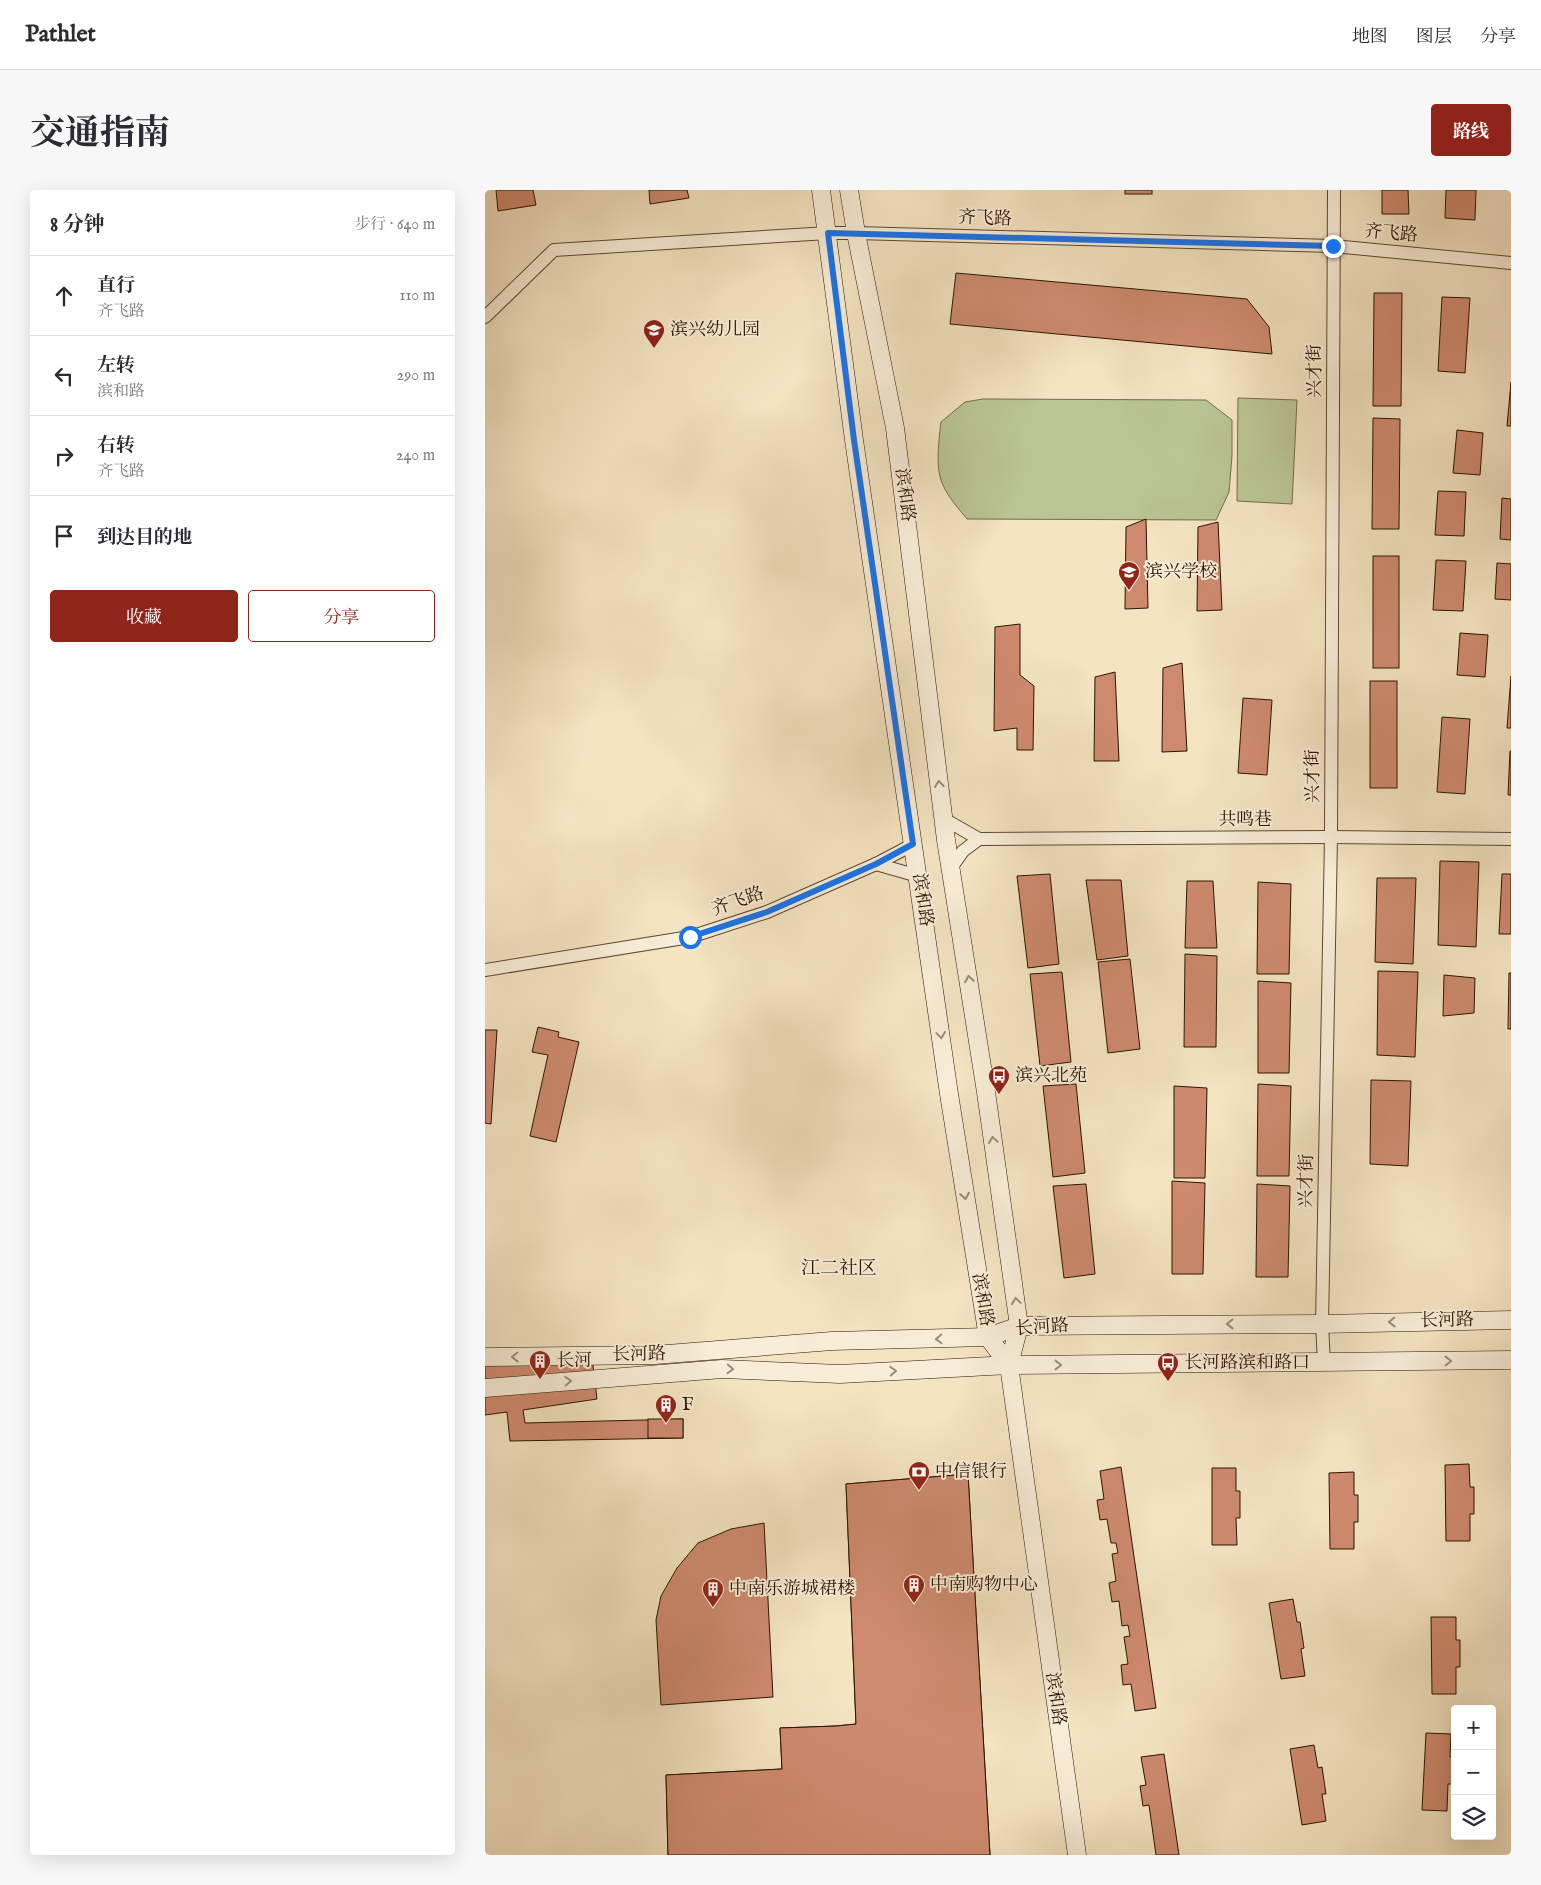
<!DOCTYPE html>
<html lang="zh">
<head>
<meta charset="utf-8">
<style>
	body { margin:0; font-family:"IM FELL English","Noto Serif SC",serif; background:#f7f7f7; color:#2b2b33 }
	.controls { position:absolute; right:15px; bottom:15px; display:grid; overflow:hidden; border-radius:5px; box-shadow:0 5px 20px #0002 }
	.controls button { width:45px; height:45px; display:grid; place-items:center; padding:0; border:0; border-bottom:1px solid #e1e1e2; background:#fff; color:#2b2b33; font:25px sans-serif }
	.stop { position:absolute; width:15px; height:15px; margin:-11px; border:4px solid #1a73e8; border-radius:50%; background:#fff }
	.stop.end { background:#1a73e8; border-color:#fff; box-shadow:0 1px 5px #0008 }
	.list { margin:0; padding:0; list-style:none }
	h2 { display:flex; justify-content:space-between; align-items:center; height:65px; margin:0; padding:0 20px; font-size:21px }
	h2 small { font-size:16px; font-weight:400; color:#7c7c81 }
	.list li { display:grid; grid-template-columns:32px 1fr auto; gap:15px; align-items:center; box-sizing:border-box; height:80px; padding:0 20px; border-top:1px solid #e1e1e2 }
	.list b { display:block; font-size:19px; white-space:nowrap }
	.list p { margin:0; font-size:16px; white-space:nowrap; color:#7c7c81 }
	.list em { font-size:16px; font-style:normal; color:#7c7c81 }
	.actions { display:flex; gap:10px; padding:15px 20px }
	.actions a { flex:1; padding:11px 0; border:1px solid #8f2418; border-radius:5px; text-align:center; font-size:18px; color:#8f2418 }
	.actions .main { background:#8f2418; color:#fff }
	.icon { flex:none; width:28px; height:28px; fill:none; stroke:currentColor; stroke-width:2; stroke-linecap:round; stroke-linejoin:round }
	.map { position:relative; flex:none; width:1026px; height:1665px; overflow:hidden; border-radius:5px }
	header { display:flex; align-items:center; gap:30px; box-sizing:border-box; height:70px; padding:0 25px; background:#fff; border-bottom:1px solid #e1e1e2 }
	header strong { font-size:24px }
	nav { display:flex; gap:28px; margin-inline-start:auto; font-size:18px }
	.intro { display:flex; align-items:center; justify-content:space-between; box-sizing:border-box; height:120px; padding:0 30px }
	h1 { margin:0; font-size:35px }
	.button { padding:12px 22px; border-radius:5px; background:#8f2418; color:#fff; font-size:18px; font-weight:700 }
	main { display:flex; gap:30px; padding:0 30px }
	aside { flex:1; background:#fff; border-radius:5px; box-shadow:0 5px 20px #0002 }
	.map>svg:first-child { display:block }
	.green { fill:#bac494; stroke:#726c4a }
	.building { fill:#ce8a6f; stroke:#2b1400 }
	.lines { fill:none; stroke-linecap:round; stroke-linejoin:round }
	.street-casing { stroke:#5d4830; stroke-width:14 }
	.secondary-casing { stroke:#2b1400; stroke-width:19 }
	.street { stroke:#f8edd7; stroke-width:12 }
	.secondary { stroke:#f8edd7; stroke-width:18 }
	.oneway { stroke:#9c8b76 }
	.route { stroke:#1a73e8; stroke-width:6 }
	.labels { text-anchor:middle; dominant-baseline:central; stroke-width:4; stroke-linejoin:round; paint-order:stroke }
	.street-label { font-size:18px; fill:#2b1400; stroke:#f8edd7 }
	.poi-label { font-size:18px; fill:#2b1400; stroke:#f8edd7; text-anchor:start }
	.neighbourhood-label { font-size:19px; fill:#2b1400; stroke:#f8edd7 }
</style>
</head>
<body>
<header>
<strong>Pathlet</strong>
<nav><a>地图</a><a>图层</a><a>分享</a></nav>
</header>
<div class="intro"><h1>交通指南</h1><a class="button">路线</a></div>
<main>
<aside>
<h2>8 分钟<small>步行 · 640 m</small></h2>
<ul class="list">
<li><svg class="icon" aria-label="ahead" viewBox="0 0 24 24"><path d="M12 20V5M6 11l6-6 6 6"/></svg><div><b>直行</b><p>齐飞路</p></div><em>110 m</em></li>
<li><svg class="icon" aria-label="left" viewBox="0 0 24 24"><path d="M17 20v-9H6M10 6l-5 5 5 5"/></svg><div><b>左转</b><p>滨和路</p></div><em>290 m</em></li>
<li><svg class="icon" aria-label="right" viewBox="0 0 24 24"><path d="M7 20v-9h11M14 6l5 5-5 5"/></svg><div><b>右转</b><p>齐飞路</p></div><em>240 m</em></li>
<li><svg class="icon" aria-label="arrive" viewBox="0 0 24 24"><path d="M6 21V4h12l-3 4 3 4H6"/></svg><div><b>到达目的地</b></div></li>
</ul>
<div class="actions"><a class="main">收藏</a><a>分享</a></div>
</aside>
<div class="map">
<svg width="1026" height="1665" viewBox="0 0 1026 1665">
	<rect width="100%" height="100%" fill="#f4e4c2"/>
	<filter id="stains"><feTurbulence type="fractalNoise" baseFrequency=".004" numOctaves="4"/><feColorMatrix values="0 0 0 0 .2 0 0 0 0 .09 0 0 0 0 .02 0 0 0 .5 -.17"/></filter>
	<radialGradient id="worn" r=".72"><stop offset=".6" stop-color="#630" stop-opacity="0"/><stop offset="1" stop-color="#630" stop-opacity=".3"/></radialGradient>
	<g class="green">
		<polygon points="753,208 812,210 807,314 752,311"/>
		<path d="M498,209L721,210L747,230V266L744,302L731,330L482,329C473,318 463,307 457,293C450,276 454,250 456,232L480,212Z"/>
	</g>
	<g class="building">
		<polygon points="11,0 48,0 51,15 13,21"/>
		<polygon points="164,0 202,0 204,8 165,14"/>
		<rect x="640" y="0" width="27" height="4"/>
		<polygon points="897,0 923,0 924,24 897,24"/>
		<polygon points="961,0 991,0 990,30 960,28"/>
		<polygon points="471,83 762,109 784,137 787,164 465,134"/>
		<polygon points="889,103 917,103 916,216 888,216"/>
		<polygon points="957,107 985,108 980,183 953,181"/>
		<polygon points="1026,192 1026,236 1022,236"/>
		<polygon points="888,228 915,229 914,339 887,339"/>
		<polygon points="972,240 998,243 995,285 968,283"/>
		<polygon points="953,301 981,302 979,346 950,345"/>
		<polygon points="1017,308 1026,309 1026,350 1015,349"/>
		<polygon points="661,329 663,418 640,419 641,337"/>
		<polygon points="733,332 737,420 712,421 713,337"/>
		<rect x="888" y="366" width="26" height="112"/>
		<polygon points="951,370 981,371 978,421 948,420"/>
		<polygon points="1012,373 1026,374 1026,410 1010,409"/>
		<polygon points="535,434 535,485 549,496 548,560 532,560 532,538 509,541 510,437"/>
		<polygon points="975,443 1003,445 1000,487 972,485"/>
		<polygon points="697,473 702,561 677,562 678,478"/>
		<polygon points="630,482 634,571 609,571 610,487"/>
		<polygon points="1026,486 1026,538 1022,538"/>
		<rect x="885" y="491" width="27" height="107"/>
		<polygon points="758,508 787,510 782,585 753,583"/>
		<polygon points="957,527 985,529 980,604 952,602"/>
		<polygon points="1025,561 1026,561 1026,605 1023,605"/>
		<polygon points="955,671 994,672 991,757 953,755"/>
		<polygon points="565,684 574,774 543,778 532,686"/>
		<polygon points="1017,684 1026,684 1026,744 1014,744"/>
		<polygon points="892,688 931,688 928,774 890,772"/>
		<polygon points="601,690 636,690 643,766 612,770"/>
		<polygon points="702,691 728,691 732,758 700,758"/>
		<polygon points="773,692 806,694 804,784 772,784"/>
		<polygon points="700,764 732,766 731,857 699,857"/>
		<polygon points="645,769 655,859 623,863 613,772"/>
		<polygon points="893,781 933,782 930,867 892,865"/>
		<polygon points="577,782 586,872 555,876 545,784"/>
		<polygon points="1024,783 1026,783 1026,839 1023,839"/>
		<polygon points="959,785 990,788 989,823 958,826"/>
		<polygon points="773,791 806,793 804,883 773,883"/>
		<polygon points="53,837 74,842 73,847 94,852 71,952 45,946 63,865 47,862"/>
		<polygon points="0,840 12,840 6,934 0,933"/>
		<polygon points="886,890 926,891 923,976 885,974"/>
		<polygon points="591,894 600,983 568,987 558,896"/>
		<polygon points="773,894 806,896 804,986 772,986"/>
		<polygon points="689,896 722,898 720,988 689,988"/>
		<polygon points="687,991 720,993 718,1084 687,1084"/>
		<polygon points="601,994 610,1084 579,1088 568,996"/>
		<polygon points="772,994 805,996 803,1087 771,1087"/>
		<polygon points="106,1160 112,1209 38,1220 40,1233 198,1229 198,1248 25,1251 22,1222 0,1225 0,1171"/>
		<rect x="163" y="1229" width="35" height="19"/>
		<polygon points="984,1274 985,1297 989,1297 989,1324 985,1324 985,1351 961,1351 960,1275"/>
		<polygon points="636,1277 671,1518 650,1521 646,1494 638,1495 636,1475 643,1474 639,1447 645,1446 643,1435 637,1436 634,1411 627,1412 624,1393 631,1391 627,1364 633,1363 631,1353 626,1353 622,1329 615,1330 612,1310 619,1309 615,1281"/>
		<polygon points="727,1278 751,1278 751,1301 755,1301 755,1328 751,1328 752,1355 727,1355"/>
		<polygon points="869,1282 869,1305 873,1305 873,1332 869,1332 869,1359 845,1359 844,1283"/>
		<polygon points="483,1284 505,1665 183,1665 181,1585 297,1579 295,1538 351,1536 371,1534 361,1294"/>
		<polygon points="483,1284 505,1665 183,1665 181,1585 297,1579 295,1538 351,1536 371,1534 361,1294"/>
		<polygon points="279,1333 288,1507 176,1515 171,1430 176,1406 192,1378 213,1353 246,1339"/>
		<polygon points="808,1409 812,1432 815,1432 819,1458 816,1459 820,1486 796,1489 784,1413"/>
		<polygon points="946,1427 971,1427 971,1450 975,1450 975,1477 971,1477 971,1504 947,1504"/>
		<polygon points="941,1543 966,1544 965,1567 969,1567 967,1594 963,1594 962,1621 937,1620"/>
		<polygon points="829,1555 833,1578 837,1577 841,1604 837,1604 841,1631 817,1635 805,1559"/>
		<polygon points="679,1564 694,1665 671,1665 664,1615 658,1616 655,1596 661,1595 656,1567"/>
	</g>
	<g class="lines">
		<g class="street-casing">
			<g id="street">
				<polyline points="0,127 69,60 343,43 371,43 848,56 1026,73"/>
				<polyline points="459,629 494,649 846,647 1026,649"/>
				<polyline points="391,674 433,686"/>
				<polyline points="466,678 478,661 494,649"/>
				<polyline points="0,780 205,747 282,722 391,674 429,654"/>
				<polyline points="839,1173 837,1134 846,647 849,0"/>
			</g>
		</g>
		<g class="secondary-casing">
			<g id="secondary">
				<polyline points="336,0 369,250 464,904 503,1147 524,1175"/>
				<polyline points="364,0 371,43 410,238 461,650 501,902 534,1136 524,1175 592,1665"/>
				<polyline points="0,1167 170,1165 347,1151 503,1147 534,1136 837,1134 1026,1130"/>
				<polyline points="0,1198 237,1179 355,1184 524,1175 1026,1170"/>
			</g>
		</g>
		<use href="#street" class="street"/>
		<use href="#secondary" class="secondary"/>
	</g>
	<defs><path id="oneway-chevron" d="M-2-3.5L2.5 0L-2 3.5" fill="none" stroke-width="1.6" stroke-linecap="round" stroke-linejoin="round" transform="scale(1.25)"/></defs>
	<g class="oneway">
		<use href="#oneway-chevron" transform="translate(454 594) rotate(-97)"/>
		<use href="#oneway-chevron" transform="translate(484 789) rotate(-99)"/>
		<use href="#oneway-chevron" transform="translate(456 845) rotate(82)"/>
		<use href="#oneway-chevron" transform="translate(508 950) rotate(-98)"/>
		<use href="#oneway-chevron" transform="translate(480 1006) rotate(81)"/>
		<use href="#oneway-chevron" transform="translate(531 1111) rotate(-98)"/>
		<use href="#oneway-chevron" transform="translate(907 1132) rotate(179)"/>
		<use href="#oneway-chevron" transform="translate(745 1134) rotate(179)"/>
		<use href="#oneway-chevron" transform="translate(454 1149) rotate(178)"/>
		<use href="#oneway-chevron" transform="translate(30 1167) rotate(179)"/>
		<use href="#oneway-chevron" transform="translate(963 1171) rotate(-1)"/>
		<use href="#oneway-chevron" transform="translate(573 1175)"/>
		<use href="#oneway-chevron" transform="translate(245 1179) rotate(2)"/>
		<use href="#oneway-chevron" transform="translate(408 1181) rotate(-4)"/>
		<use href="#oneway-chevron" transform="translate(83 1191) rotate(-4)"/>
	</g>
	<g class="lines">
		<polyline class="route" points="205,747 282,722 391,674 428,654 369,250 343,43 848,56"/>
	</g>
	<defs>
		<g id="school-pin" transform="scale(1.125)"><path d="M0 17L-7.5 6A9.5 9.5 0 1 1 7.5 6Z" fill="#8f2418" stroke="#f8edd7"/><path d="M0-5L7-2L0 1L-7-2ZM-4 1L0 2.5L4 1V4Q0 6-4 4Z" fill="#fff"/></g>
		<g id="bus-pin" transform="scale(1.125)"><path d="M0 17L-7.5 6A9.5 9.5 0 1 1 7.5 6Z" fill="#8f2418" stroke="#f8edd7"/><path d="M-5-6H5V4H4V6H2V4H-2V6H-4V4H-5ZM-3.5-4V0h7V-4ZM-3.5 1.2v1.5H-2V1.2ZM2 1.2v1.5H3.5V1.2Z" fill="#fff"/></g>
		<g id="building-pin" transform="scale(1.125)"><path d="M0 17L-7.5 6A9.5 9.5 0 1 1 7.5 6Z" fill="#8f2418" stroke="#f8edd7"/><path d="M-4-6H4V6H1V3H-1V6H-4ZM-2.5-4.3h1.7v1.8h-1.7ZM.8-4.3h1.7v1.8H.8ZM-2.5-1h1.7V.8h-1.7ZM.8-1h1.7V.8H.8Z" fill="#fff"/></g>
		<g id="bank-pin" transform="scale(1.125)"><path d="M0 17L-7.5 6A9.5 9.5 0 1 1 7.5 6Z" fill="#8f2418" stroke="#f8edd7"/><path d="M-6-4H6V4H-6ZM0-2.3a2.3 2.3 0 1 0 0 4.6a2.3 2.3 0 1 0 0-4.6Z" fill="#fff"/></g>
	</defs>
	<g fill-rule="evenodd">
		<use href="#school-pin" x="169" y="140"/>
		<use href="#school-pin" x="644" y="382"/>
		<use href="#bus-pin" x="514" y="886"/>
		<use href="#building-pin" x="55" y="1171"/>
		<use href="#bus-pin" x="683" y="1173"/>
		<use href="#building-pin" x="181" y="1215"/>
		<use href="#bank-pin" x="434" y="1282"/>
		<use href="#building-pin" x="429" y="1395"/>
		<use href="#building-pin" x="228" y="1399"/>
	</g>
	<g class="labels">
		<g class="street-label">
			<text transform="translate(500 29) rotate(2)">齐飞路</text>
			<text transform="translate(906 44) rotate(5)">齐飞路</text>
			<text transform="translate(830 181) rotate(-90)">兴才街</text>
			<text transform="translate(419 305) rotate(83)">滨和路</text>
			<text transform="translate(828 586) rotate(-90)">兴才街</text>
			<text x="760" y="630">共鸣巷</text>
			<text transform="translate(437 710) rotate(82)">滨和路</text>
			<text transform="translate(253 712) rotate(-19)">齐飞路</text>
			<text transform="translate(822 991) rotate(-89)">兴才街</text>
			<text transform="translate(497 1110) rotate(81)">滨和路</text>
			<text transform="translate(962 1131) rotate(-1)">长河路</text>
			<text transform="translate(557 1138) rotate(-4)">长河路</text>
			<text transform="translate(154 1165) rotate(-1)">长河路</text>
			<text transform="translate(570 1509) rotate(82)">滨和路</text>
		</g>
		<g class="poi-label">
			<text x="185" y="140">滨兴幼儿园</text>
			<text x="660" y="382">滨兴学校</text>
			<text x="530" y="886">滨兴北苑</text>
			<text x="71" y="1171">长河</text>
			<text x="699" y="1173">长河路滨和路口</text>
			<text x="197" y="1215">F</text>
			<text x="450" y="1282">中信银行</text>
			<text x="445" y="1395">中南购物中心</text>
			<text x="244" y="1399">中南乐游城裙楼</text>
		</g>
		<g class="neighbourhood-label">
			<text x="354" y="1079">江二社区</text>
		</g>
	</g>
	<rect width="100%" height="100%" filter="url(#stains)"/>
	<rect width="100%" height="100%" fill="url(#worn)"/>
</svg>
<div class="controls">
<button>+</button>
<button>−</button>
<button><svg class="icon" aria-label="layers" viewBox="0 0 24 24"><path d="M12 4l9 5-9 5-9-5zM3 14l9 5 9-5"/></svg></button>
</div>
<div class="stop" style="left:205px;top:747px"></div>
<div class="stop end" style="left:848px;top:56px"></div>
</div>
</main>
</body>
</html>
